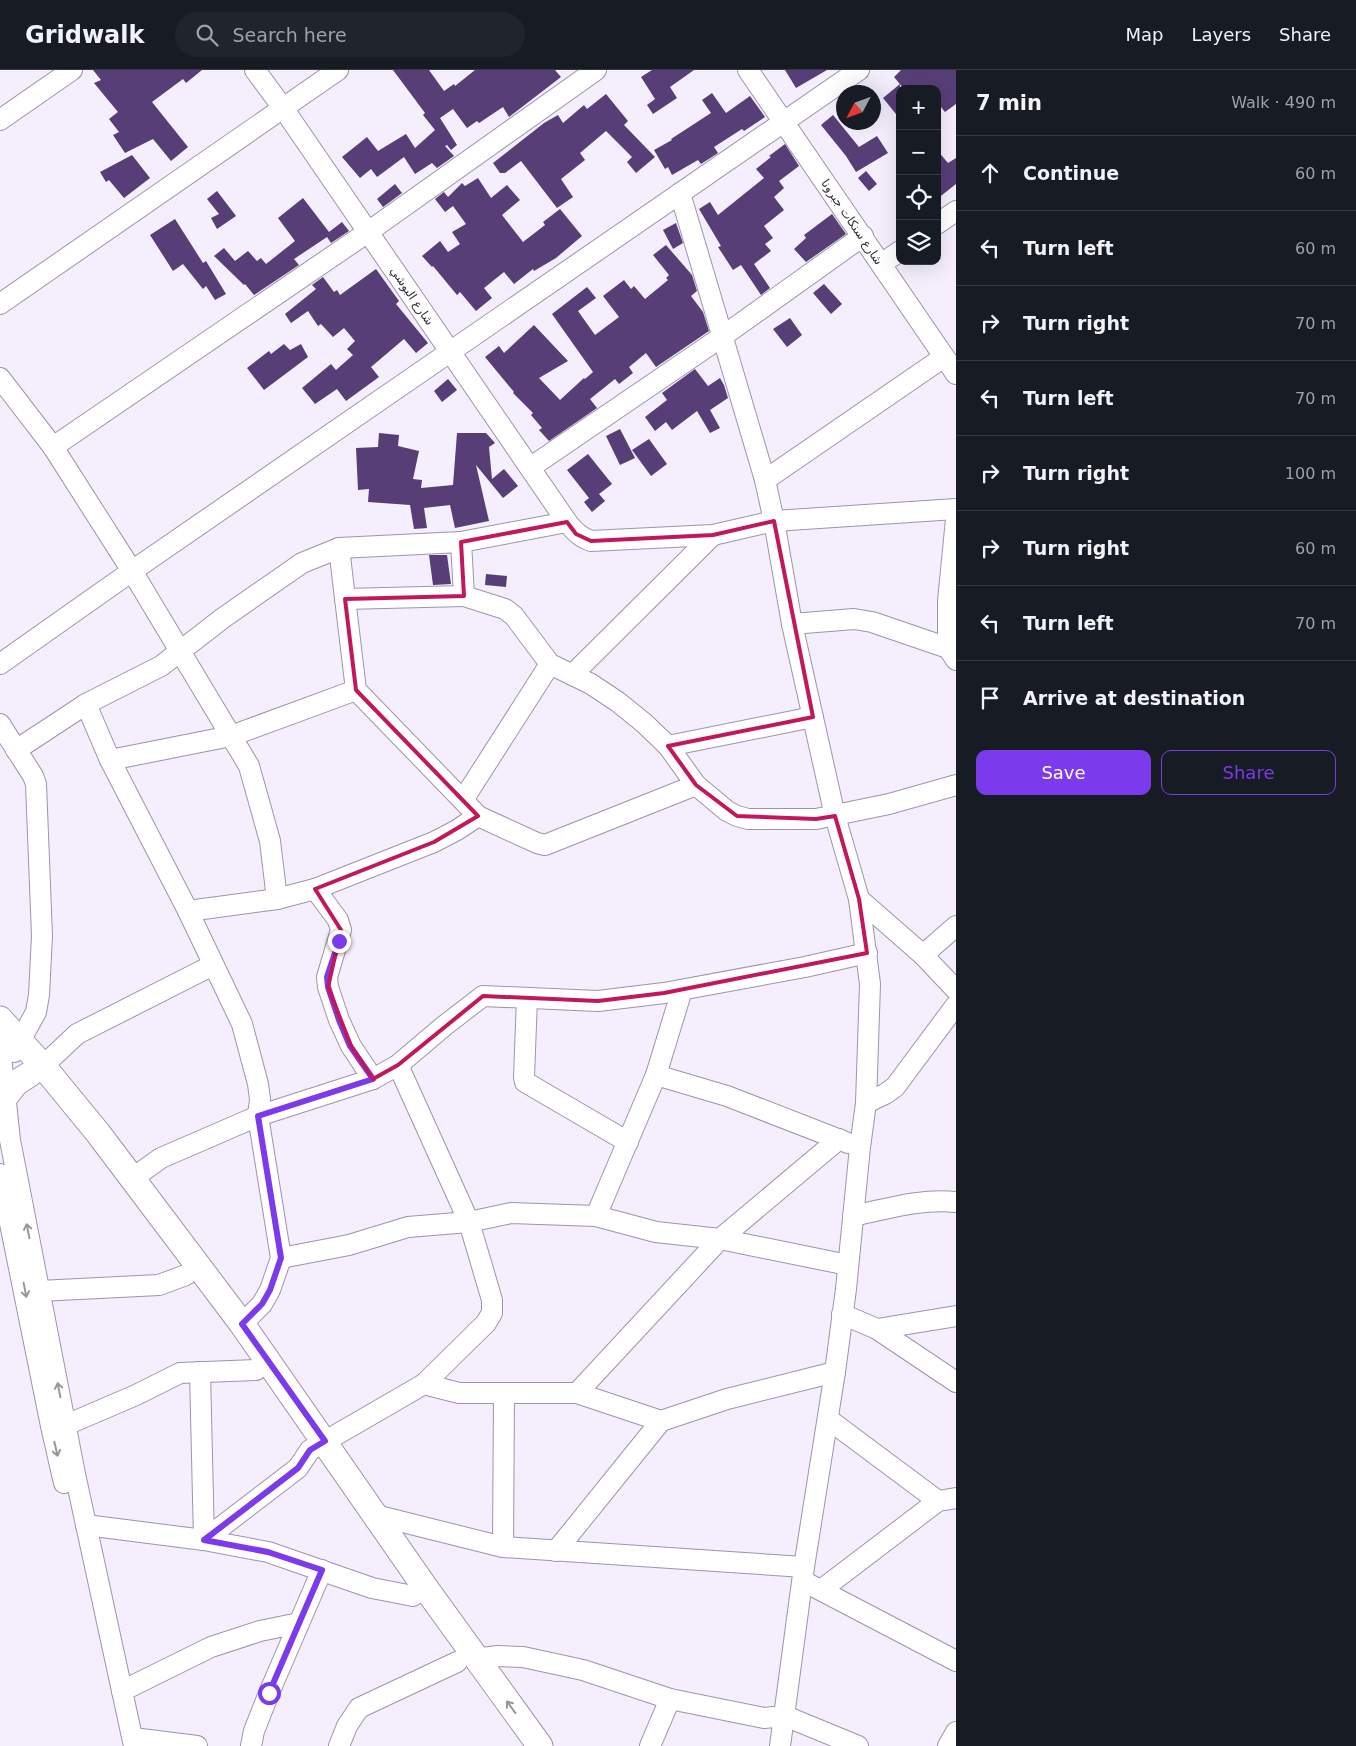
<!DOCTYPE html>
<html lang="en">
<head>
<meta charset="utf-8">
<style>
	body { margin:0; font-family:"DejaVu Sans","Noto Naskh Arabic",sans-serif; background:#20242c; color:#f1f3f6 }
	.controls { position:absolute; right:15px; top:15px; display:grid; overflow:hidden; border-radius:10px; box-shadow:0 5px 20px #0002 }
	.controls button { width:45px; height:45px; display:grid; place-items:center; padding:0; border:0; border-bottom:1px solid #363941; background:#171b24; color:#f1f3f6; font:25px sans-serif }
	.compass { position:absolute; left:836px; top:15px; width:45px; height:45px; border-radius:50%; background:#171b24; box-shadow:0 5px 20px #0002; rotate:229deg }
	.stop { position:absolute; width:15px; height:15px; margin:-11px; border:4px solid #7c3aed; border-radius:50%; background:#fff }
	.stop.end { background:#7c3aed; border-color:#fff; box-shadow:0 1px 5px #0008 }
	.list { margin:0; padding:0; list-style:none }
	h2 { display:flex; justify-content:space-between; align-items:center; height:65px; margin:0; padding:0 20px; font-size:21px }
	h2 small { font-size:16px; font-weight:400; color:#9ea1a6 }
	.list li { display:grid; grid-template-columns:32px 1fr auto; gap:15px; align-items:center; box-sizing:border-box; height:75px; padding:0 20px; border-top:1px solid #363941 }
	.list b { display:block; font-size:19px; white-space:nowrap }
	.list em { font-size:16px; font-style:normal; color:#9ea1a6 }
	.actions { display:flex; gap:10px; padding:15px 20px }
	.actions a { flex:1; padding:11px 0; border:1px solid #7c3aed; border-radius:10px; text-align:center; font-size:18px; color:#7c3aed }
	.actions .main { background:#7c3aed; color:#fff }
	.icon { flex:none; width:28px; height:28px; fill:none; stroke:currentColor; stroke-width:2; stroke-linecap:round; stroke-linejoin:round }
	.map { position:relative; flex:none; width:956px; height:1676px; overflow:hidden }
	header { display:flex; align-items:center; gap:30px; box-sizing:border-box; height:70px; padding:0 25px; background:#171b24; border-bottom:1px solid #363941 }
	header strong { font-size:24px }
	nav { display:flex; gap:28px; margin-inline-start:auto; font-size:18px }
	.search { width:350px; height:45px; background:#20242c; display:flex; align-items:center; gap:12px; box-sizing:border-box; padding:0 18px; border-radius:28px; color:#9ea1a6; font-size:19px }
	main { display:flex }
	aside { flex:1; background:#171b24 }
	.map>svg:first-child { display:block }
	.building { fill:#573e77 }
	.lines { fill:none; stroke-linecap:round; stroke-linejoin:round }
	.minor-casing { stroke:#9d94ac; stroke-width:22 }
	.major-casing { stroke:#9d94ac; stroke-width:27 }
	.minor { stroke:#fff; stroke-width:20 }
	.major { stroke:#fff; stroke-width:25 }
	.oneway { stroke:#98969b }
	.route { stroke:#7c3aed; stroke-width:6 }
	.marked { fill:none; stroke:#c2185b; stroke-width:4; stroke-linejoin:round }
	.labels { text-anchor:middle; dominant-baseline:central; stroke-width:5; stroke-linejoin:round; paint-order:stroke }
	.street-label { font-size:12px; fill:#312e37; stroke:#fff }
</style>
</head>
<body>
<header>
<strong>Gridwalk</strong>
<div class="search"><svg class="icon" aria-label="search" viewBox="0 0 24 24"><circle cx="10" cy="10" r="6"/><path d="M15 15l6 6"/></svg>Search here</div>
<nav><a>Map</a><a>Layers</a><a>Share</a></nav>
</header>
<main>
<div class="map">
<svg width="956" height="1676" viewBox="0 0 956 1676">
	<rect width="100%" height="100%" fill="#f4eefd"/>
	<g class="building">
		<polygon points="93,0 202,0 186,13 183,9 152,32 188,77 171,91 153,69 125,83 113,65 119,62 109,49 118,42 94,13 101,10"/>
		<polygon points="393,0 429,0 444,21 454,14 455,16 475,0 555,0 561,7 509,47 503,37 479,53 477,51 467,58 453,39 440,48 457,75 451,80 447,75 445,76 454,86 437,98 432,93 415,104 404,87 377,107 371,99 360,108 342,87 367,67 378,81 406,64 415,78 435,60 423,45 425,43"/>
		<polygon points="652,0 694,0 670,17 677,28 653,44 647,35 655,29 641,7"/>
		<polygon points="785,0 827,0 796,18"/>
		<polygon points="901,0 956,0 956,34 945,42 937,32 937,19 904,19 894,7"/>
		<polygon points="900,14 900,49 883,28"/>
		<polygon points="712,23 726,43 750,26 765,47 744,61 742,59 714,77 718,83 701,94 698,90 672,105 668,97 665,99 654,80 672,70 671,69 711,43 702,30"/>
		<polygon points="606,24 628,51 624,55 655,87 636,103 627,92 632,87 606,61 580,83 585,90 561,109 573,127 557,138 521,91 505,103 500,103 493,93 544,53 558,45 563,53 584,35 587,39"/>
		<polygon points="833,45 859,77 877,66 888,83 856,102 846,86 821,55"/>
		<polygon points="785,74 799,96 779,111 784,118 774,127 784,140 764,156 773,168 765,174 771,181 754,194 770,218 761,225 741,195 733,200 718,177 721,176 699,139 710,132 718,145 764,108 756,99 771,87 769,86"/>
		<polygon points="937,80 948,93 956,88 956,114 937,129"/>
		<polygon points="132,85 150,108 124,128 109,110 106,112 100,102"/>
		<polygon points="866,101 877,114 869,121 858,108"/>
		<polygon points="478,108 491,128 507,115 520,130 502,145 523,172 545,155 543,152 560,139 582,166 556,188 534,201 533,199 514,214 504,202 484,218 492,228 476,241 460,222 457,225 433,196 432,197 422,186 440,171 448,182 460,174 452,162 466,154 453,136 445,142 435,129 444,122 448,127 462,113 465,116"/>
		<polygon points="395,114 402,123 383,137 377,129"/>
		<polygon points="217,121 236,146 217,159 211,148 219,144 207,129"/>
		<polygon points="303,128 329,162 342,152 349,161 331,173 327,167 294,189 299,195 254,225 245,214 244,215 214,186 224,178 235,191 248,181 257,191 261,188 266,194 295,171 278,148"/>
		<polygon points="832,144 846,164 806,192 794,179 806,168 804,165"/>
		<polygon points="175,149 203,193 206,191 226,224 215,230 206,216 203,219 183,194 173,201 150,165"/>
		<polygon points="676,153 683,173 673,179 663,160"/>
		<polygon points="666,175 692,205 697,221 691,226 703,242 709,261 656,297 646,283 629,297 633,303 619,314 615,309 590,329 597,338 549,371 539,360 542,358 531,345 533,343 513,323 514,322 485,287 499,276 504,283 534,255 568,291 539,308 560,330 584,308 585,309 593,302 552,244 587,217 596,228 578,241 595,265 619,247 603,226 624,210 631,219 634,216 645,229 668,210 666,208 669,205 653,185"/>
		<polygon points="376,199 399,231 396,234 428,273 416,283 404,269 371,297 379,307 346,331 337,319 315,334 302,318 331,294 336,300 353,285 347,279 355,271 344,258 333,267 321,254 318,256 308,241 291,253 285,244 316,219 312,215 323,207 334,222 337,220 340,225"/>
		<polygon points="824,214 842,234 831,244 813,223"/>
		<polygon points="790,248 802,265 787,277 773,259"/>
		<polygon points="284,274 290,280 301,274 308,287 264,320 247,298 269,281 271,284"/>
		<polygon points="695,299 708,316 720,308 724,315 728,328 710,340 720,358 710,363 697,341 672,360 666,352 655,361 645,347 667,330 662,323"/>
		<polygon points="448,309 457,320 442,332 434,321"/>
		<polygon points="620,359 635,388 620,395 606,366"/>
		<polygon points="379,363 399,365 398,376 419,381 413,409 422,410 421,418 453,415 457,363 486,363 495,373 489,377 492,409 504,399 518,416 503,428 476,395 489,451 455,458 450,435 424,438 427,458 414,459 410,435 368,432 369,419 358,420 356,378 378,377"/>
		<polygon points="649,369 667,394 651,406 632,380"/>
		<polygon points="588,384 612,414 599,424 605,431 592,442 584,432 589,428 567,400"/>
		<polygon points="429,485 447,485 451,514 433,515"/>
		<polygon points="486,504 507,506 506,517 485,515"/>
	</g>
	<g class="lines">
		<g class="minor-casing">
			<g id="minor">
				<path d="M255,0L283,38L567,452C575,462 580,467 591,471L713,465L774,451L956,439"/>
				<polyline points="748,0 956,304"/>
				<polyline points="0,50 72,0"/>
				<polyline points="680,123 765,410 774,451 792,554 835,746 859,829 870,914 866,1033 860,1077 846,1219 835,1302 804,1497 780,1676"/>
				<polyline points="937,154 956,141"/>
				<polyline points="881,194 900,181"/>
				<polyline points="0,234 338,0"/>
				<polyline points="0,308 53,377 132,501 249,696 270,771 277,829"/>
				<polyline points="53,377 368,162 596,0"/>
				<polyline points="531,397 723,266 863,166"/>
				<polyline points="765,410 944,287"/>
				<polyline points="461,472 567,452"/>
				<polyline points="339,478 356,620 478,746 537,773 545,775 696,715"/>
				<polyline points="345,529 464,526"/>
				<polyline points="792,554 854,549 872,552 948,578 956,590"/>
				<polyline points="948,578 948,531 956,449"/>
				<polyline points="0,594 132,501 859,0"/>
				<polyline points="572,605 713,465"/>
				<polyline points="86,634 110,690 188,841 242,954 258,1014 260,1029 258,1046 281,1188 270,1220 262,1234 242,1254"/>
				<polyline points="0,654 33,706 36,714 42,866 39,925 36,942 14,982"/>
				<polyline points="668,676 813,647"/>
				<polyline points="16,680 86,634 161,596 223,548 302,493 339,478 461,472 464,526 505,539 514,546 550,594 591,614 618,632 644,653 668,676 696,715 727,741 737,746 748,749 816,749 889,734 956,715"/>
				<polyline points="110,690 231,666 356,620"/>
				<polyline points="463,730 550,594"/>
				<polyline points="315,819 338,850 341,860 327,907 328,917 339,950 351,976 373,1009"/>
				<polyline points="859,829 923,885 956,920"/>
				<polyline points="188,841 277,829 315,819 434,772 457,760 478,746"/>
				<polyline points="923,885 956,856"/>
				<polyline points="527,928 524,1007 525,1012 628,1072"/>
				<polyline points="0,977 10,1070 75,1404 134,1676"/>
				<polyline points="31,1003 43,996 77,964 213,895"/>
				<polyline points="656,1005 727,1026 848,1073"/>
				<polyline points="866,1033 885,1024 895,1017 956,935"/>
				<polyline points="0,1104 51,1356 64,1413"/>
				<polyline points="133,1108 161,1088 258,1046 373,1009 398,995 444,956 483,926 598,931 664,923 805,897 867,883"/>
				<polyline points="596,1146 656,1005 682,920"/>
				<path d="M853,1146C886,1139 922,1128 956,1132"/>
				<polyline points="281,1188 349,1175 408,1157 469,1152 511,1143 596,1146 656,1162 720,1169 848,1195"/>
				<polyline points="39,1221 159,1215 186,1205"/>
				<polyline points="842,1244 877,1259 956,1246"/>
				<polyline points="877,1259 956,1312"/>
				<polyline points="200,1302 204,1470"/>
				<polyline points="424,1314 459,1323 577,1323 661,1351"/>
				<polyline points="577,1323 720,1169 839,1069"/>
				<polyline points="828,1349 938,1431"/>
				<polyline points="66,1355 136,1325 180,1303 256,1300"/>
				<polyline points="375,1445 503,1477 804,1497"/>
				<polyline points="86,1455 204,1470 268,1482 372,1518 413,1526"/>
				<polyline points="204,1470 298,1398 310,1380 424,1314 486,1253 492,1243 492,1230 469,1152 398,995"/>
				<polyline points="503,1477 504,1324"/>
				<polyline points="556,1481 661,1351 727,1329 835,1302"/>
				<polyline points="803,1511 956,1591"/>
				<polyline points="821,1520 938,1431 956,1428"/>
				<polyline points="475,1589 498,1586 523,1587 583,1600 670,1629 764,1648 785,1646 858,1676"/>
				<polyline points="122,1621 211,1577 260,1561 299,1553"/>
				<polyline points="133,1668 197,1676"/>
				<polyline points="251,1676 254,1661 269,1623 322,1500"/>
				<polyline points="339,1676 347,1656 359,1638 457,1592"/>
				<polyline points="650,1676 670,1629"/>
				<polyline points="948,1676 956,1662"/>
			</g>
		</g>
		<g class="major-casing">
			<g id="major">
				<polyline points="0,949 43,996 98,1063 242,1254 427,1520 540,1676"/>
				<polyline points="5,1027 16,1013 30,1004"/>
			</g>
		</g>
		<use href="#minor" class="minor"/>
		<use href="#major" class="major"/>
	</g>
	<defs><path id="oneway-shaft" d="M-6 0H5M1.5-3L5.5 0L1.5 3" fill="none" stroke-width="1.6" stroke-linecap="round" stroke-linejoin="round" transform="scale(1.25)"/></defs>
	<g class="oneway">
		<use href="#oneway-shaft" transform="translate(28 1161) rotate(-101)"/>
		<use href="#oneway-shaft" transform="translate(25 1220) rotate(79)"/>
		<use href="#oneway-shaft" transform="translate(59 1320) rotate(-101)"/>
		<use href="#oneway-shaft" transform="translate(56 1379) rotate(77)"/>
		<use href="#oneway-shaft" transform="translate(511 1637) rotate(-126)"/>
	</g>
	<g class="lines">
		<polyline class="route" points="269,1623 322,1500 268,1482 204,1470 298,1398 310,1380 325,1371 242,1254 262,1234 270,1220 281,1188 258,1046 373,1009 350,976 339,950 328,917 327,907 339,871"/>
	</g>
	<path class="marked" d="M774,451L813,647L668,676L696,715L737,746L816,749L835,746L859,829L867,883L664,923L598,931L483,926L398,995L373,1009L351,976L328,917L341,860L315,819L434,772L478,746L356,620L345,529L464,526L461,472L567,452L576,464L591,471L713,465Z"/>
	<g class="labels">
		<g class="street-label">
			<text transform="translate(852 152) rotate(56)">شارع سنكات جبرونا</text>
			<text transform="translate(412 226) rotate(56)">شارع البوشي</text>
		</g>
	</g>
</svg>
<div class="controls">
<button>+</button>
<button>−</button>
<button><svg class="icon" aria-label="locate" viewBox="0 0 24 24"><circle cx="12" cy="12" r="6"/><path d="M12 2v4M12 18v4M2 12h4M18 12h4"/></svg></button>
<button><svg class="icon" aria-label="layers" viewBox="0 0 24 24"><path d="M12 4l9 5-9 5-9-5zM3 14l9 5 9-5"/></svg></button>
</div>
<svg class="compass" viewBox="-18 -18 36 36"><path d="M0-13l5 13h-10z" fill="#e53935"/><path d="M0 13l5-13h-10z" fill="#9ea1a6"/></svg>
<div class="stop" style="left:269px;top:1623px"></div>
<div class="stop end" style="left:339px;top:871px"></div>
</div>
<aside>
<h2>7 min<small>Walk · 490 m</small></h2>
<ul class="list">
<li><svg class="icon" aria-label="ahead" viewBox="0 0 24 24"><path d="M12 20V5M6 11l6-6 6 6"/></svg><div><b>Continue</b></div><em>60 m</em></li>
<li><svg class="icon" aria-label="left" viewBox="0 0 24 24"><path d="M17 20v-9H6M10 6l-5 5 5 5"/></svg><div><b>Turn left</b></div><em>60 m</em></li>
<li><svg class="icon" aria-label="right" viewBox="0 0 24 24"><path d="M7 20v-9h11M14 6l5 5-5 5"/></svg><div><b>Turn right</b></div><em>70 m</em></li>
<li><svg class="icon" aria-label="left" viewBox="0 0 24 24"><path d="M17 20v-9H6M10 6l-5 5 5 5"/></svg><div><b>Turn left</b></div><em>70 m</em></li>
<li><svg class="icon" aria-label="right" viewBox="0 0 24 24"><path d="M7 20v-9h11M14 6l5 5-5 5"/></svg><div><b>Turn right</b></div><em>100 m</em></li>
<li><svg class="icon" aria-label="right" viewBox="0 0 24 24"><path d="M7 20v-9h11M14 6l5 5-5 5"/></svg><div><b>Turn right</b></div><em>60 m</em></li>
<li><svg class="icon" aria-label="left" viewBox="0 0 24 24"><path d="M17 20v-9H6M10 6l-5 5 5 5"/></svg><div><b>Turn left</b></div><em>70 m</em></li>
<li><svg class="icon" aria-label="arrive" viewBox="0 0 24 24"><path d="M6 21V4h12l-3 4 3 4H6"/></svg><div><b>Arrive at destination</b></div></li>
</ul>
<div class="actions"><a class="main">Save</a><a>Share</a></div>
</aside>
</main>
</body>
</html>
